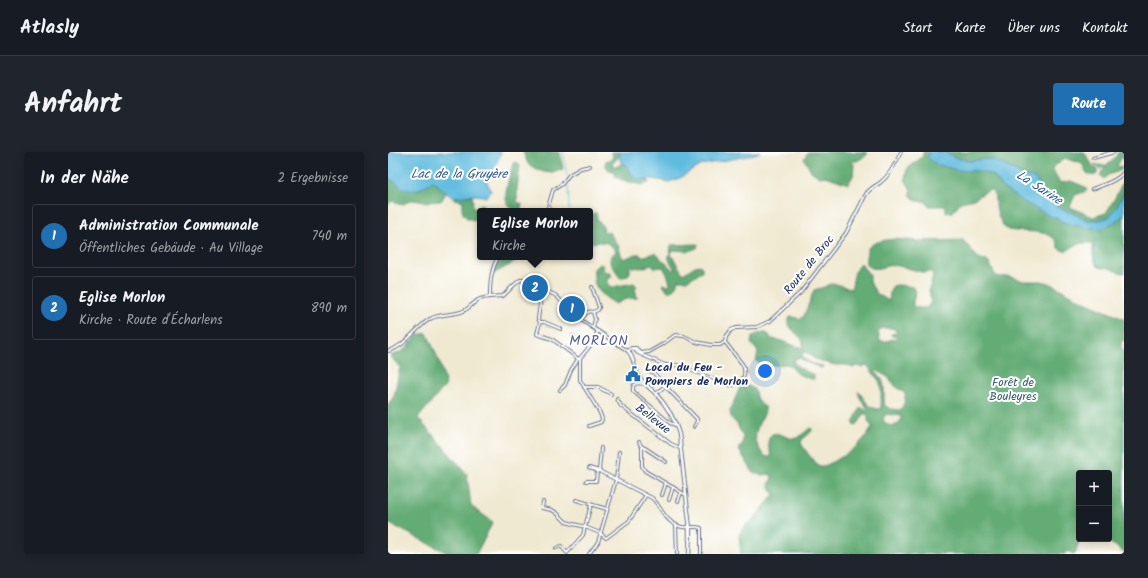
<!DOCTYPE html>
<html lang="de">
<head>
<meta charset="utf-8">
<style>
	body { margin:0; font-family:Kalam,sans-serif; background:#20242c; color:#f1f3f6 }
	.controls { position:absolute; right:12px; bottom:12px; display:grid; overflow:hidden; border-radius:4px; box-shadow:0 2px 10px #0003 }
	.controls button { width:36px; height:36px; display:grid; place-items:center; padding:0; border:0; border-bottom:1px solid #363941; background:#171b24; color:#f1f3f6; font:20px sans-serif }
	.you { position:absolute; left:377px; top:219px; width:14px; height:14px; margin:-10px; border:3px solid #fff; border-radius:50%; background:#1a73e8; box-shadow:0 0 0 6px #1a73e833 }
	.badge { display:grid; place-items:center; width:26px; height:26px; border-radius:50%; background:#1f6fb2; color:#fff; font-size:13px; font-weight:700 }
	.pin { position:absolute; translate:-50% -50%; border:2px solid #fff; box-shadow:0 1px 4px #0006 }
	.popup { position:absolute; left:89px; top:56px; width:116px; height:52px; box-sizing:border-box; display:grid; place-content:center; border-radius:4px; background:#171b24; filter:drop-shadow(0 1px 3px #0005); font-size:13px; white-space:nowrap; color:#9ea1a6 }
	.popup b { font-size:15px; color:#f1f3f6 }
	.popup::after { content:''; position:absolute; left:50%; top:100%; margin-left:-8px; border:8px solid transparent; border-top-color:#171b24 }
	.list { margin:0; padding:0; list-style:none }
	h2 { display:flex; justify-content:space-between; align-items:center; height:52px; margin:0; padding:0 16px; font-size:17px }
	h2 small { font-size:13px; font-weight:400; color:#9ea1a6 }
	.list li { display:grid; grid-template-columns:26px 1fr auto; gap:12px; align-items:center; box-sizing:border-box; height:64px; margin:0 8px 8px; padding:0 8px; border:1px solid #363941; border-radius:4px }
	.list b { display:block; font-size:15px; white-space:nowrap }
	.list p { margin:0; font-size:13px; white-space:nowrap; color:#9ea1a6 }
	.list em { font-size:13px; font-style:normal; color:#9ea1a6 }
	.map { position:relative; flex:none; width:736px; height:402px; overflow:hidden; border-radius:4px }
	header { display:flex; align-items:center; gap:24px; box-sizing:border-box; height:56px; padding:0 20px; background:#171b24; border-bottom:1px solid #363941 }
	header strong { font-size:19px }
	nav { display:flex; gap:22px; margin-inline-start:auto; font-size:14px }
	.intro { display:flex; align-items:center; justify-content:space-between; box-sizing:border-box; height:96px; padding:0 24px }
	h1 { margin:0; font-size:28px }
	.button { padding:10px 18px; border-radius:4px; background:#1f6fb2; color:#fff; font-size:14px; font-weight:700 }
	main { display:flex; gap:24px; padding:0 24px }
	aside { flex:1; background:#171b24; border-radius:4px; box-shadow:0 2px 10px #0003 }
	.map>svg:first-child { display:block }
	.forest { fill:#64ac74; stroke:#406e69; fill-rule:evenodd }
	.water { fill:#60bcde; stroke:#3e769e }
	.lines { fill:none; stroke-linecap:round; stroke-linejoin:round }
	.stream { stroke:#60bcde; stroke-width:1 }
	.minor-casing { stroke:#667086; stroke-width:4 }
	.tertiary-casing { stroke:#667086; stroke-width:4.5 }
	.minor { stroke:#fff; stroke-width:2 }
	.tertiary { stroke:#fff; stroke-width:2.5 }
	.labels { text-anchor:middle; dominant-baseline:central; stroke-width:4; stroke-linejoin:round; paint-order:stroke }
	.street-label { font-size:12px; fill:#1b2f5e; stroke:#fff }
	.poi-label { font-size:12px; font-weight:bold; fill:#1b2f5e; stroke:#fff; text-anchor:start }
	.park-label { font-size:12px; fill:#385d6b; stroke:#fff }
	.water-label { font-size:13px; font-style:italic; fill:#33608b; stroke:#fff }
	.quarter-label { font-size:14px; letter-spacing:1px; fill:#515a8c; stroke:#fff }
</style>
</head>
<body>
<header>
<strong>Atlasly</strong>
<nav><a>Start</a><a>Karte</a><a>Über uns</a><a>Kontakt</a></nav>
</header>
<div class="intro"><h1>Anfahrt</h1><a class="button">Route</a></div>
<main>
<aside>
<h2>In der Nähe<small>2 Ergebnisse</small></h2>
<ul class="list">
<li><span class="badge">1</span><div><b>Administration Communale</b><p>Öffentliches Gebäude · Au Village</p></div><em>740 m</em></li>
<li><span class="badge">2</span><div><b>Eglise Morlon</b><p>Kirche · Route d'Écharlens</p></div><em>890 m</em></li>
</ul>
</aside>
<div class="map">
<svg width="736" height="402" viewBox="0 0 736 402">
	<rect width="100%" height="100%" fill="#fff"/>
	<filter id="ink" filterUnits="userSpaceOnUse"><feTurbulence type="fractalNoise" baseFrequency=".025" numOctaves="2"/><feDisplacementMap in="SourceGraphic" scale="8" xChannelSelector="R" yChannelSelector="G"/><feConvolveMatrix kernelMatrix="1 2 1 2 8 2 1 2 1" color-interpolation-filters="sRGB"/></filter>
	<filter id="wash" filterUnits="userSpaceOnUse"><feTurbulence type="fractalNoise" baseFrequency=".012" numOctaves="4" result="noise"/><feDisplacementMap in="SourceGraphic" scale="16" xChannelSelector="R" yChannelSelector="G"/><feGaussianBlur stdDeviation="0.9" result="paint"/><feColorMatrix in="noise" values="0 0 0 0 0 0 0 0 0 0 0 0 0 0 0 0 0 1.4 0 .05"/><feComposite in="paint" operator="in"/></filter>
	<g filter="url(#wash)">
		<rect width="100%" height="100%" fill="#f0e9d1"/>
		<g class="forest">
			<path d="M135,0H171L172,1L175,17C161,24 152,20 140,12Z"/>
			<path d="M223,0H232V4L224,12L225,14L228,15L235,11C247,20 239,28 260,28L261,31C251,35 239,29 229,26L227,24L228,20L221,18L217,13L218,9L224,7L225,3Z"/>
			<polygon points="420,0 479,0 479,3 469,9 463,9 466,12 465,24 460,32 438,24 432,25 424,20 416,7"/>
			<path d="M535,0H542L540,2L549,13H553L568,18L590,19L605,23L615,36L664,65L669,66L675,70L715,76L724,72L736,63V121C730,121 726,118 721,116C718,115 717,116 714,116C706,115 704,101 705,94L702,91C697,91 692,91 688,93C680,97 679,102 670,96C669,75 634,81 620,78C609,71 608,53 606,41L603,38C597,39 593,43 588,46C583,48 577,49 572,50L565,60L558,61V54H541L537,49H529L523,44V38L517,27L519,17L535,4Z"/>
			<path d="M557,0H696L703,11L704,12L705,15L709,17V22C705,25 701,23 698,20L696,15L692,10L685,9L677,6L664,16L672,31L683,29L697,35L699,39L687,43L682,55L705,65L718,61L727,46L736,27V39L730,53L724,62L721,65L711,68H700L670,55L659,47L652,33L645,26L637,25L614,12L600,7L581,9L565,5Z"/>
			<path d="M730,0H736V8L733,5L732,9L729,14L734,15V17C728,22 721,20 716,27L712,23L717,15V14L712,17L706,12C718,16 725,11 730,0Z"/>
			<path d="M127,10H129L132,14L129,37V50L134,52L133,57L123,56C122,55 119,52 119,51C115,42 123,18 127,10Z"/>
			<polygon points="0,26 6,29 11,33 18,37 30,38 45,29 58,40 54,48 52,49 40,50 24,48 15,52 4,49 0,53"/>
			<path d="M67,44H84C86,48 84,52 85,56L88,57L92,52L95,53L96,58L103,59H92V69C84,68 74,67 74,56C75,54 75,52 75,49L67,47Z"/>
			<path d="M207,60L209,63V68L215,74L216,80H221L231,95L233,103L236,107L248,102H252L253,105L267,101L286,119L287,117L282,110L280,104L282,101L283,93L310,92L309,96L300,99L285,98L283,102L295,122L307,114L311,113L314,115V119L300,128H291L286,138L281,140L274,133L276,131L279,134L282,132L280,124L275,115L266,116L264,113L252,116L245,115L243,113L242,115V121L239,124L232,126L222,109L223,105L228,99C221,89 214,89 203,91L202,94V61L204,63Z"/>
			<path d="M506,87L529,89L575,88L589,105L601,110L606,121L609,124L614,125L621,124L635,129H654L661,131L699,151L736,167V189L734,188L733,194L736,200V401L729,395L716,387H721V321H691V387H692L687,402H685L680,399L677,402H353L351,384L353,378L371,361L386,343L381,333L384,326L383,323L380,322L374,324L365,320L351,298V295L355,291V285L349,272L343,266L342,259L354,230H356V237L360,234C367,236 367,239 368,245C370,251 377,252 377,258C377,261 375,265 373,267C369,276 365,285 370,294C373,300 374,303 380,305H382L383,304C381,294 377,290 384,282C393,279 400,289 410,286L422,276L424,277V279L414,288L413,291L414,293C417,297 427,313 432,314C437,315 442,311 446,309C463,301 473,292 484,276L483,273L480,269V263L478,262H475C473,266 472,272 467,273L465,271L472,256H474L478,258L480,257L472,246L470,240H472C476,248 482,258 492,257L493,255V235L491,229L480,214L478,213L474,215L468,214L465,216L459,213H447L439,211L427,207L417,200L414,203C417,210 427,213 435,214L434,216L418,210L412,206L407,207L406,208V211L412,216L426,223V227H423L410,222L400,212C386,213 382,216 368,209L370,200L363,191L364,185C367,182 376,179 380,182C382,183 382,186 384,187C395,188 404,194 415,196C418,184 401,180 400,169L403,164L412,167L416,164L426,138L436,135L445,131L463,137C466,128 465,117 473,111L475,115L482,123V130L488,141L501,149C502,145 501,138 505,134C508,132 521,134 524,135C527,136 527,137 528,140L525,149V154L531,156H539L543,150L541,137L544,129L545,122C541,118 538,121 533,120C524,117 516,115 506,113C499,113 483,122 478,111C477,109 478,108 478,105C479,102 478,99 480,96C486,89 498,88 506,87ZM494,176H503L508,178V181L503,182L504,184H508V186L498,189H492L490,180L492,177ZM489,219L500,225L509,236L517,241C518,246 516,254 512,258L503,257L497,254C495,246 498,234 494,228C493,225 490,223 487,220ZM498,262L513,264C512,276 500,277 495,267Z"/>
			<path d="M113,105H131L123,112L105,122C104,115 109,110 113,105Z"/>
			<path d="M212,112L216,114L215,117L218,120H222L224,125L219,127V132L224,135L246,131L249,134L247,138L248,140L249,146L238,147L227,152C218,146 205,137 206,125C206,117 204,117 212,112Z"/>
			<polygon points="39,181 51,209 58,233 30,266 79,322 83,354 105,370 88,402 62,402 0,371 0,253 6,244 12,215 2,204 15,199 29,183"/>
		</g>
		<g class="water">
			<path d="M0,0H113L105,20L97,25L103,39L98,45L89,43L66,45L58,41V40L45,29C32,36 25,44 10,33C7,30 5,28 0,26Z"/>
			<polygon points="232,0 372,0 360,4 313,13 292,26 281,30 265,27 251,28 244,23 238,13 232,9"/>
			<polygon points="542,0 557,0 565,5 581,9 600,7 614,12 637,25 646,26 652,33 659,47 670,55 700,68 711,68 721,65 730,53 736,39 736,63 724,72 715,76 702,76 685,73 675,70 669,66 664,65 637,51 615,36 605,23 590,19 568,18 553,13 549,13 540,6 540,2"/>
		</g>
		<g class="lines">
			<g class="stream">
				<polyline points="175,0 179,24"/>
				<polyline points="180,27 181,58"/>
				<polyline points="708,76 711,89 706,102 712,112"/>
			</g>
		</g>
	</g>
	<g filter="url(#ink)">
		<g class="lines">
			<g class="minor-casing">
				<g id="minor">
					<polyline points="705,6 726,0"/>
					<path d="M704,37C715,33 729,29 736,20"/>
					<polyline points="165,59 160,55 165,38 174,32 181,23 193,16 202,14"/>
					<polyline points="204,135 211,155 210,158 205,160"/>
					<path d="M154,137L167,143L193,168L240,199L244,196L247,198L250,201L277,213H289L342,233C354,233 359,224 355,213L337,190L338,185L343,178L348,176L369,175L382,169L413,140L458,81L478,42C482,36 488,34 493,30C502,23 508,11 513,0"/>
					<polyline points="154,137 150,167 152,170 149,182 164,187 188,205 190,207 192,206"/>
					<path d="M102,145C102,130 103,118 110,105"/>
					<path d="M193,168C196,163 199,158 205,160L207,167L205,176"/>
					<polyline points="152,170 156,170 173,177"/>
					<polyline points="185,184 189,190 202,194"/>
					<polyline points="244,196 248,196 253,201 261,200 275,192 287,183 296,184 308,190 323,193 332,193 337,190"/>
					<path d="M0,199C17,195 27,176 42,167C51,162 63,163 73,160C80,158 84,152 90,148C98,144 107,145 115,144L125,134L132,128H144L151,131L154,137"/>
					<polyline points="261,219 265,220 277,234"/>
					<path d="M258,232C252,232 244,228 245,239L282,271L288,273"/>
					<polyline points="196,235 210,235 223,242"/>
					<polyline points="172,238 177,233 183,218 190,207"/>
					<polyline points="268,242 277,234 281,238 309,267 309,269 306,275"/>
					<polyline points="229,247 233,254 283,292 292,296"/>
					<polyline points="201,274 213,270 214,267 212,261 192,228 192,206 202,194 210,179"/>
					<polyline points="251,290 254,295"/>
					<polyline points="278,310 257,296 254,295 254,314 257,319 298,343"/>
					<path d="M201,316L211,319L264,346C274,356 278,372 294,375C300,376 307,374 313,376V402"/>
					<polyline points="211,319 213,296"/>
					<polyline points="198,329 208,329 209,319"/>
					<polyline points="274,343 278,331"/>
					<polyline points="188,348 219,357"/>
					<polyline points="281,348 285,335"/>
					<polyline points="290,349 293,341"/>
					<polyline points="155,350 154,356 164,358 169,361 178,370 197,375 203,353"/>
					<polyline points="288,373 289,402"/>
					<polyline points="168,396 173,394 179,401 195,383 197,375 212,381 218,386 241,369 258,343"/>
					<polyline points="201,402 210,390 228,328 231,300"/>
				</g>
			</g>
			<g class="tertiary-casing">
				<g id="tertiary">
					<path d="M240,199C247,206 245,216 251,224C255,231 262,236 268,242C278,253 287,267 291,282L302,377L301,402"/>
					<polyline points="301,388 301,373"/>
				</g>
			</g>
			<use href="#minor" class="minor"/>
			<use href="#tertiary" class="tertiary"/>
		</g>
	</g>
	<defs>
		<g id="civic-bare" transform="scale(1.2)"><path d="M-.6-6.5H3V-4.5H.6V-3L4-1V1h2V6H-6V1h2V-1L-.6-3ZM-1.2 2.5V6h2.4V2.5Z" fill="#1f6fb2" stroke="#fff" stroke-width="2.5" paint-order="stroke"/></g>
	</defs>
	<g fill-rule="evenodd">
		<use href="#civic-bare" x="245" y="222"/>
	</g>
	<g class="labels">
		<g class="street-label">
			<text transform="translate(421 113) rotate(-51)">Route de Broc</text>
			<text transform="translate(265 267) rotate(38)">Bellevue</text>
		</g>
		<g class="poi-label">
			<text x="257" y="215">Local du Feu -<tspan x="257" dy="14">Pompiers de Morlon</tspan></text>
		</g>
		<g class="park-label">
			<text x="625" y="230">Forêt de<tspan x="625" dy="14">Bouleyres</tspan></text>
		</g>
		<g class="water-label">
			<text x="71" y="22">Lac de la Gruyère</text>
			<text transform="translate(651 36) rotate(33)">La Sarine</text>
		</g>
		<g class="quarter-label">
			<text x="211" y="189">MORLON</text>
		</g>
	</g>
</svg>
<div class="controls">
<button>+</button>
<button>−</button>
</div>
<div class="you"></div>
<div class="pin badge" style="left:184px;top:157px">1</div>
<div class="pin badge" style="left:147px;top:136px">2</div>
<div class="popup"><b>Eglise Morlon</b>Kirche</div>
</div>
</main>
</body>
</html>
